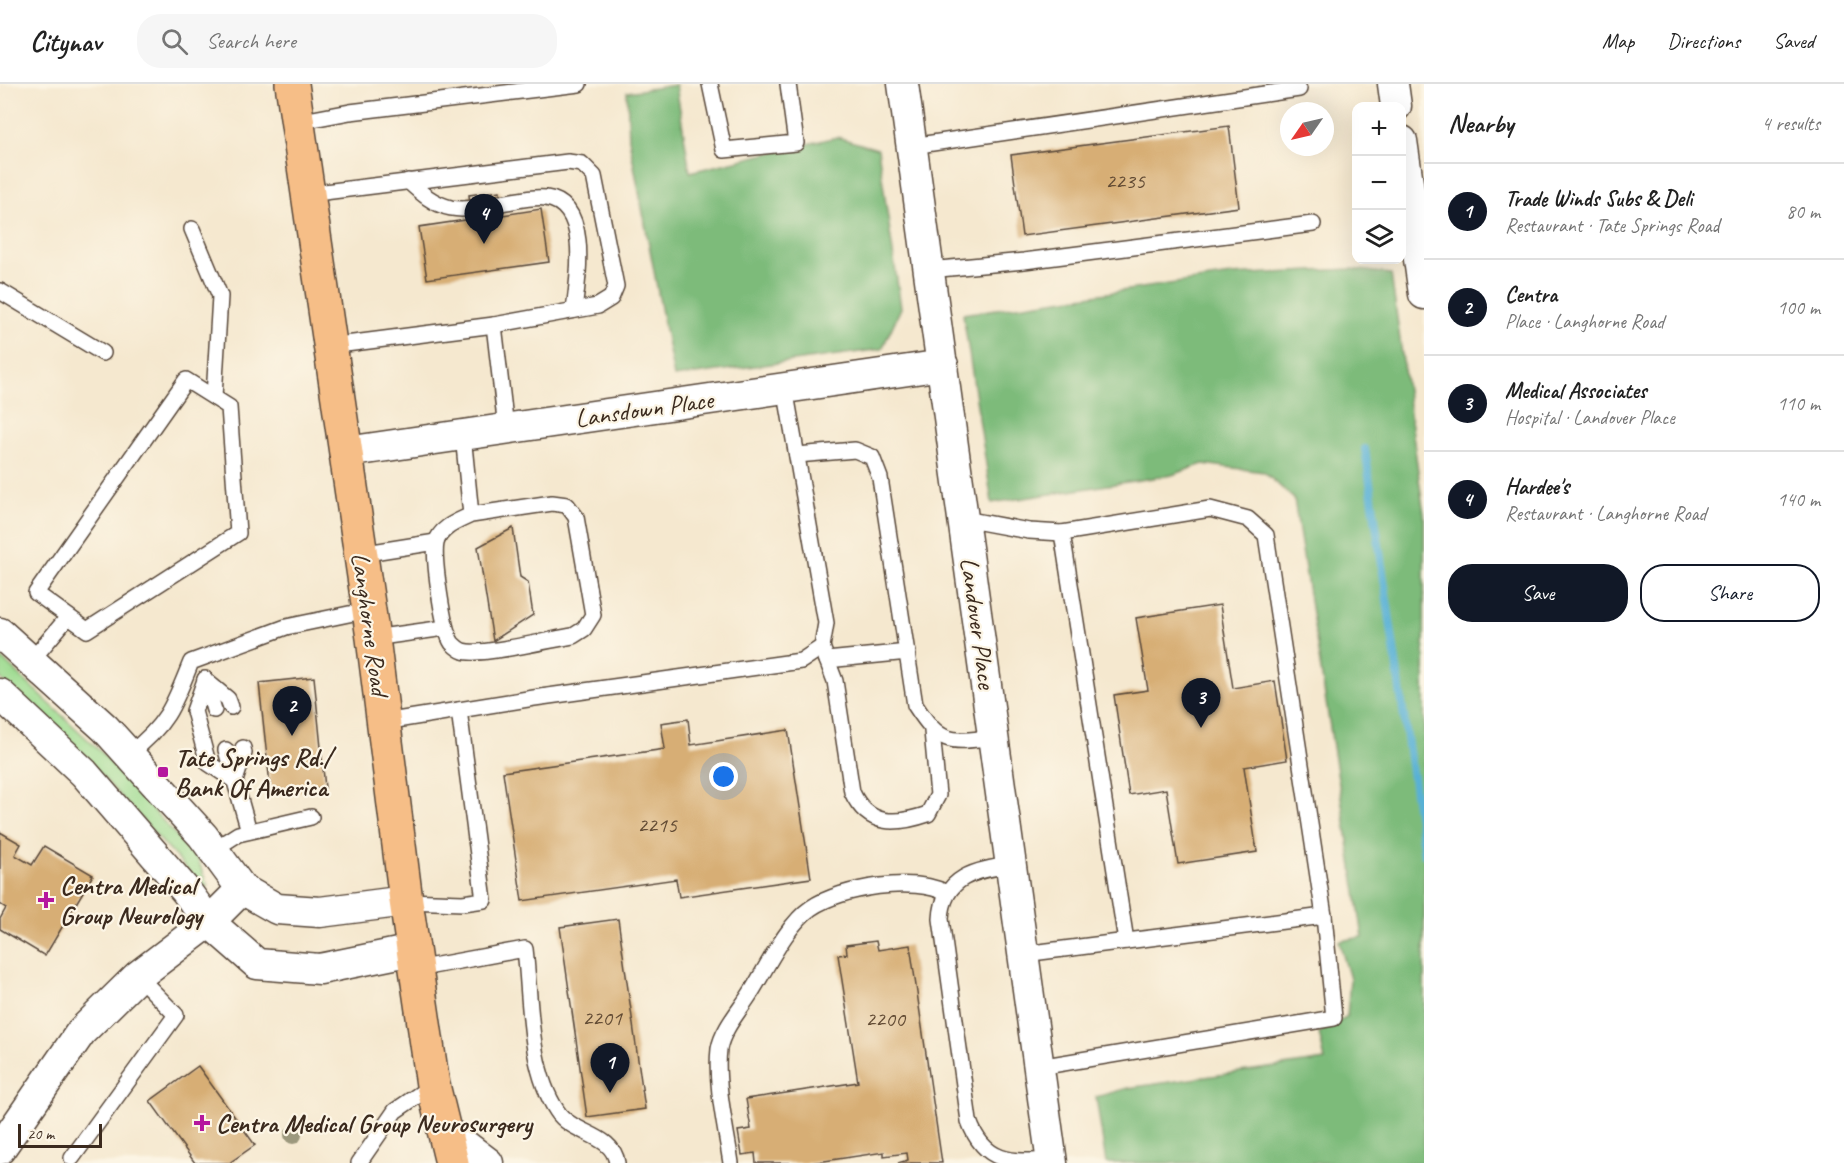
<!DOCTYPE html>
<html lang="en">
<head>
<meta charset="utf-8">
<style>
	body { margin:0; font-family:Caveat,sans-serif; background:#f6f6f6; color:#222 }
	.controls { position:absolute; right:18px; top:18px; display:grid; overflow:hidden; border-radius:12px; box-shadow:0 6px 24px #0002 }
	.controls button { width:54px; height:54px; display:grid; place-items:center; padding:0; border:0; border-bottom:2px solid #e0e0e0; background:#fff; color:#222; font:30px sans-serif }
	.compass { position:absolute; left:1280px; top:18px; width:54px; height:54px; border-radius:50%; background:#fff; box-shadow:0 6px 24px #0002; rotate:236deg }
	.scale { position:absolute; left:18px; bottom:15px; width:84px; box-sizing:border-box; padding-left:6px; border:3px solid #3b2a1e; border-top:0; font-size:16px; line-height:21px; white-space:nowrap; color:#3b2a1e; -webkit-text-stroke:4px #fcf5e5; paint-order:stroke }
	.you { position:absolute; left:724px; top:693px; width:21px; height:21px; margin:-15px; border:4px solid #fff; border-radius:50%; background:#1a73e8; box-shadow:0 0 0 9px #1a73e833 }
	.badge { display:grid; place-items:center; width:39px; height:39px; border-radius:50%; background:#111827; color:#fff; font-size:20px; font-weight:700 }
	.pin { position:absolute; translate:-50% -50px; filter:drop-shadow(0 2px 3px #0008) }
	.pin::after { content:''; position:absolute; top:32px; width:21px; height:18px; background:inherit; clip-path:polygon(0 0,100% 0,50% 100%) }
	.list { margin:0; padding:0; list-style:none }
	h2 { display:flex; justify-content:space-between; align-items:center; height:78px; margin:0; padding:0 24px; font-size:26px }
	h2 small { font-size:20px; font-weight:400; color:#767676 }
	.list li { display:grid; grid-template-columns:39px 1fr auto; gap:18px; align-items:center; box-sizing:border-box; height:96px; padding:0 24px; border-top:2px solid #e0e0e0 }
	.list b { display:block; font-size:22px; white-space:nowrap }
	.list p { margin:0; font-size:20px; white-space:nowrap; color:#767676 }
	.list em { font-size:20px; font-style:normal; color:#767676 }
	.actions { display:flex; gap:12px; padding:18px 24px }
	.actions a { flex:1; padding:14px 0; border:2px solid #111827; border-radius:24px; text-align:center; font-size:21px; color:#111827 }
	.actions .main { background:#111827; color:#fff }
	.icon { flex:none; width:33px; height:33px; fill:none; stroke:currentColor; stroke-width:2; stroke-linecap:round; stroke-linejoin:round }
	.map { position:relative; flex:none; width:1424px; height:1079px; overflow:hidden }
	header { display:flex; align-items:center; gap:36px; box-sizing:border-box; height:84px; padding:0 30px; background:#fff; border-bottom:2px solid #e0e0e0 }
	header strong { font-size:28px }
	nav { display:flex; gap:33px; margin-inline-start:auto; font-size:21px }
	.search { width:420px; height:54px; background:#f6f6f6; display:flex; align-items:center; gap:15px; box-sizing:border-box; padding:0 21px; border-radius:24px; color:#767676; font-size:22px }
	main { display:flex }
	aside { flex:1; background:#fff }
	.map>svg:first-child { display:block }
	.green { fill:#9cdb90; stroke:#6c8257; stroke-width:1.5 }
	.forest { fill:#7dbb7a; stroke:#5c724c; stroke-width:1.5 }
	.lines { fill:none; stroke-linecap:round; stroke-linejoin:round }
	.stream { stroke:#58b1d5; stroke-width:8 }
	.building { fill:#d7ae75 }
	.lane-casing { stroke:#574639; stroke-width:18 }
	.street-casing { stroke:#574639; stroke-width:33 }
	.primary-casing { stroke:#574639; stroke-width:36 }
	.lane { stroke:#fff; stroke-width:15 }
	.street { stroke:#fff; stroke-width:30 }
	.primary { stroke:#f6be87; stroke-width:33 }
	.tree { fill:#9c987d }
	.poi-dot { fill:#b5179e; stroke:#fcf5e5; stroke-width:2 }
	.labels { text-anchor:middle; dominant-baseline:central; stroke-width:4.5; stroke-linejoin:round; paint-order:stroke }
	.number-label { font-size:22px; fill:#624b34 }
	.street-label { font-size:26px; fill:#3b2a1e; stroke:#fcf5e5 }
	.poi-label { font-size:26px; font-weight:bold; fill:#3b2a1e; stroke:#fcf5e5; text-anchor:start }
</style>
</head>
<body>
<header>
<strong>Citynav</strong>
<div class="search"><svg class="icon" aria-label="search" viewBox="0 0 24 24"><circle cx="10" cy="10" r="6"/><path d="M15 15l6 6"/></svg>Search here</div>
<nav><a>Map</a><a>Directions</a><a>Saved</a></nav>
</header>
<main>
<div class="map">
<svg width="1424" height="1079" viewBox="0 0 1424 1079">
	<rect width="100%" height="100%" fill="#fcf5e5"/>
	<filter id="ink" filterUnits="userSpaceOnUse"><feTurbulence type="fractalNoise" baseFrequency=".0167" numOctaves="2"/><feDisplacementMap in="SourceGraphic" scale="12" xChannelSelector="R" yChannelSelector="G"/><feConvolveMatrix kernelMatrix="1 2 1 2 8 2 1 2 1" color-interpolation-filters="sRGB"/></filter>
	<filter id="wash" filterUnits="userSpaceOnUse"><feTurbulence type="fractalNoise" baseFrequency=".008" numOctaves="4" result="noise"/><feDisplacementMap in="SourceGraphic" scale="24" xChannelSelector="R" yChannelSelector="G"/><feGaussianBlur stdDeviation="1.35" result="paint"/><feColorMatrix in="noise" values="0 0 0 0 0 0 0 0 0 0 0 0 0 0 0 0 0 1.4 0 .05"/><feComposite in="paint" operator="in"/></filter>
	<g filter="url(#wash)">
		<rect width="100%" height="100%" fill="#f5e8cf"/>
		<polygon class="green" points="0,573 102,669 198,776 208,802 204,804 90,679 0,594"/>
		<g class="forest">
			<polygon points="676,1 690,88 837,53 878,65 901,224 882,265 674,293 629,55 627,8"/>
			<polygon points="1352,185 1391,190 1424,431 1424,1079 1106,1079 1096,1013 1128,1004 1325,976 1319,949 1347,932 1350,895 1339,857 1363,853 1294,415 1264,388 1203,380 1172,391 992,419 963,230 1231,191"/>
		</g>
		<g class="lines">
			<polyline class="stream" points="1365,365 1424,770"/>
		</g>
		<g id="blocks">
			<g class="building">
				<polygon points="1229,42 1239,123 1022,152 1011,71"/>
				<polygon points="500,107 503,131 541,125 549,178 427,195 419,143 472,135 469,111"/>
				<polygon points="513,444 520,493 528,498 533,531 493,557 478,463"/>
				<polygon points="1220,521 1233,604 1275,597 1287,676 1244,683 1257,768 1178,780 1166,705 1129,711 1114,611 1148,606 1136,534"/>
				<polygon points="314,593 325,704 271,710 259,599"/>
				<polygon points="688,635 691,661 788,646 811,794 679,813 676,795 522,817 503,688 665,665 661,639"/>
				<polygon points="0,748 21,760 15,771 32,781 44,762 93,791 45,872 0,845 0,835 6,824 0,820"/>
				<polygon points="618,835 645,1025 587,1033 560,843"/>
				<polygon points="876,857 878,866 910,861 942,1079 898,1079 908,1076 907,1069 884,1072 884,1068 811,1079 756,1079 755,1069 742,1071 738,1047 751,1045 746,1015 858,998 838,871 847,870 846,861"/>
				<polygon points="198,982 255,1061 229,1079 195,1079 150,1017"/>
			</g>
		</g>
	</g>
	<g filter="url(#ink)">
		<use href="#blocks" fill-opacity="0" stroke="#574639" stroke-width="1.5"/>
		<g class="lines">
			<g class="lane-casing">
				<g id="lane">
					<polyline points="710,0 724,66 796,59 788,0"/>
					<polyline points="297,38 350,28 579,0"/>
					<polyline points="912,62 1299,5"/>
					<path d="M408,97C421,109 433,120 451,124C467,127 484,122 501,119C515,117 532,112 546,114C591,120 578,195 574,226"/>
					<polyline points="308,110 568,78 582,80 594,92 616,202 611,214 598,222 494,241"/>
					<polyline points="192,145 220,212 214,313"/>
					<polyline points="929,186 1024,177 1313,140"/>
					<polyline points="0,207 103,269"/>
					<polyline points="330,262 494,241 506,344"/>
					<polygon points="186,296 229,323 238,449 87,546 36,509"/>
					<path d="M463,351L471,431C459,437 440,443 436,459C433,474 443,547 452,559C454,561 460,566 463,567C479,573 553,555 573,552L584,545L593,531L576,433L567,421L552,419L471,431"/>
					<path d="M797,371L855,366L872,373L880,394L915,621C941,661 949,659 994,653"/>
					<polyline points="964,435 1029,447 1062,449 1210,425 1248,435 1266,451 1324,832 1024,870"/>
					<polyline points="1062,449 1126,857"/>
					<polyline points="360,470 436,458"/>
					<polyline points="373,554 445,544"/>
					<path d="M822,563L835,597L852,708C868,743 896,741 928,730L938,711L932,647"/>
					<polyline points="827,576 908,568"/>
					<polyline points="31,577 68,533"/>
					<polyline points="205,595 214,626"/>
					<polyline points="205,596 194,627 208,679 235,697"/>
					<polyline points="205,596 228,615 231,623"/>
					<polyline points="384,638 534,614 801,577 822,563 826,539 785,304"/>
					<polyline points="226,666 249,747"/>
					<path d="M129,670C167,641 174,621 191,578L286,543L368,526"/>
					<polyline points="235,697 244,669 243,664"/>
					<polyline points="213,766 238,750 311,733"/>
					<path d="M1011,781C976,786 943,792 941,835L969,1037C984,1079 1011,1079 1052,1076"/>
					<polyline points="406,817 463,819 484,816 459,626"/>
					<path d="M416,885L525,865C531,915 528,984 557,1027C572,1051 613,1049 617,1079"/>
					<polyline points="1039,983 1334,934 1324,832"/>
					<polyline points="72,1074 176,931 138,892"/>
					<polyline points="359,1079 395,1027 433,1001"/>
					<path d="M731,1079C726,1045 715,999 719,965C722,946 740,926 750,910C766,885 787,840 811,824C842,803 914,792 947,809"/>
				</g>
			</g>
			<g class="street-casing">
				<g id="street">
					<polyline points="903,0 1052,1079"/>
					<polyline points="1393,0 1396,22"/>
					<polyline points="1402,57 1424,210"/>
					<polyline points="346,368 943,281"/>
					<polyline points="0,549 105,644 203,752 242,805 277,825 320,828 406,817"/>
					<polyline points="0,610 84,689 186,807 209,838 257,880 320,885 413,866"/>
					<polyline points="442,1044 488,1079"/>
					<polyline points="0,1065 81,948 138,892 209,838 242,805"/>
				</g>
			</g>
			<g class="primary-casing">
				<polyline id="primary" points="292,0 373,554 406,817 433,1001 452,1079"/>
			</g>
			<use href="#lane" class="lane"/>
			<use href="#street" class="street"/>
			<use href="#primary" class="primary"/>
		</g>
		<circle class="tree" cx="293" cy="1051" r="9"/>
	</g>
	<g class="poi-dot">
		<rect x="157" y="682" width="12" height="12" rx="3"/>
		<path d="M43 807h6v6h6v6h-6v6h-6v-6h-6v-6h6z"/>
		<path d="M199 1030h6v6h6v6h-6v6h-6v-6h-6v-6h6z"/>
	</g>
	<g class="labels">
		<g class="number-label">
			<text x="1125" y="97">2235</text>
			<text x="657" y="741">2215</text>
			<text x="602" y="934">2201</text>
			<text x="885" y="935">2200</text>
		</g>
		<g class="street-label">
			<text transform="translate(644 325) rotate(-8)">Lansdown Place</text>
			<text transform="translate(978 539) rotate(82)">Landover Place</text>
			<text transform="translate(370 540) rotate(82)">Langhorne Road</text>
		</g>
		<g class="poi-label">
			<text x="175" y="673">Tate Springs Rd./<tspan x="175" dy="30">Bank Of America</tspan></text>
			<text x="60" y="801">Centra Medical<tspan x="60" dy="30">Group Neurology</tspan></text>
			<text x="216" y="1039">Centra Medical Group Neurosurgery</text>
		</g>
	</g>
</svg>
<div class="controls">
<button>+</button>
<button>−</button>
<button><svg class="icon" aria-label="layers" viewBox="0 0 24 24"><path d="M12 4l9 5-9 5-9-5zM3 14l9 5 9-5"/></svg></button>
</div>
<svg class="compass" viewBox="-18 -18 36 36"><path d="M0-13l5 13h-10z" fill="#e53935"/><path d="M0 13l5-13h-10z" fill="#767676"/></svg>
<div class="scale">20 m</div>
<div class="you"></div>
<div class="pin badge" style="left:610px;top:1009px">1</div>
<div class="pin badge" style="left:292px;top:652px">2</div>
<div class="pin badge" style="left:1201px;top:644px">3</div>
<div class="pin badge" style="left:484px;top:160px">4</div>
</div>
<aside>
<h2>Nearby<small>4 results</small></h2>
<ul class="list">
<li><span class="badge">1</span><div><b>Trade Winds Subs &amp; Deli</b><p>Restaurant · Tate Springs Road</p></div><em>80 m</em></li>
<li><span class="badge">2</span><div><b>Centra</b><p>Place · Langhorne Road</p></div><em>100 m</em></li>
<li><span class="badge">3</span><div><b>Medical Associates</b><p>Hospital · Landover Place</p></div><em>110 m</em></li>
<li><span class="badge">4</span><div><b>Hardee's</b><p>Restaurant · Langhorne Road</p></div><em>140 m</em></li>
</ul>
<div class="actions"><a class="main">Save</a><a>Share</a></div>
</aside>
</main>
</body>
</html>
